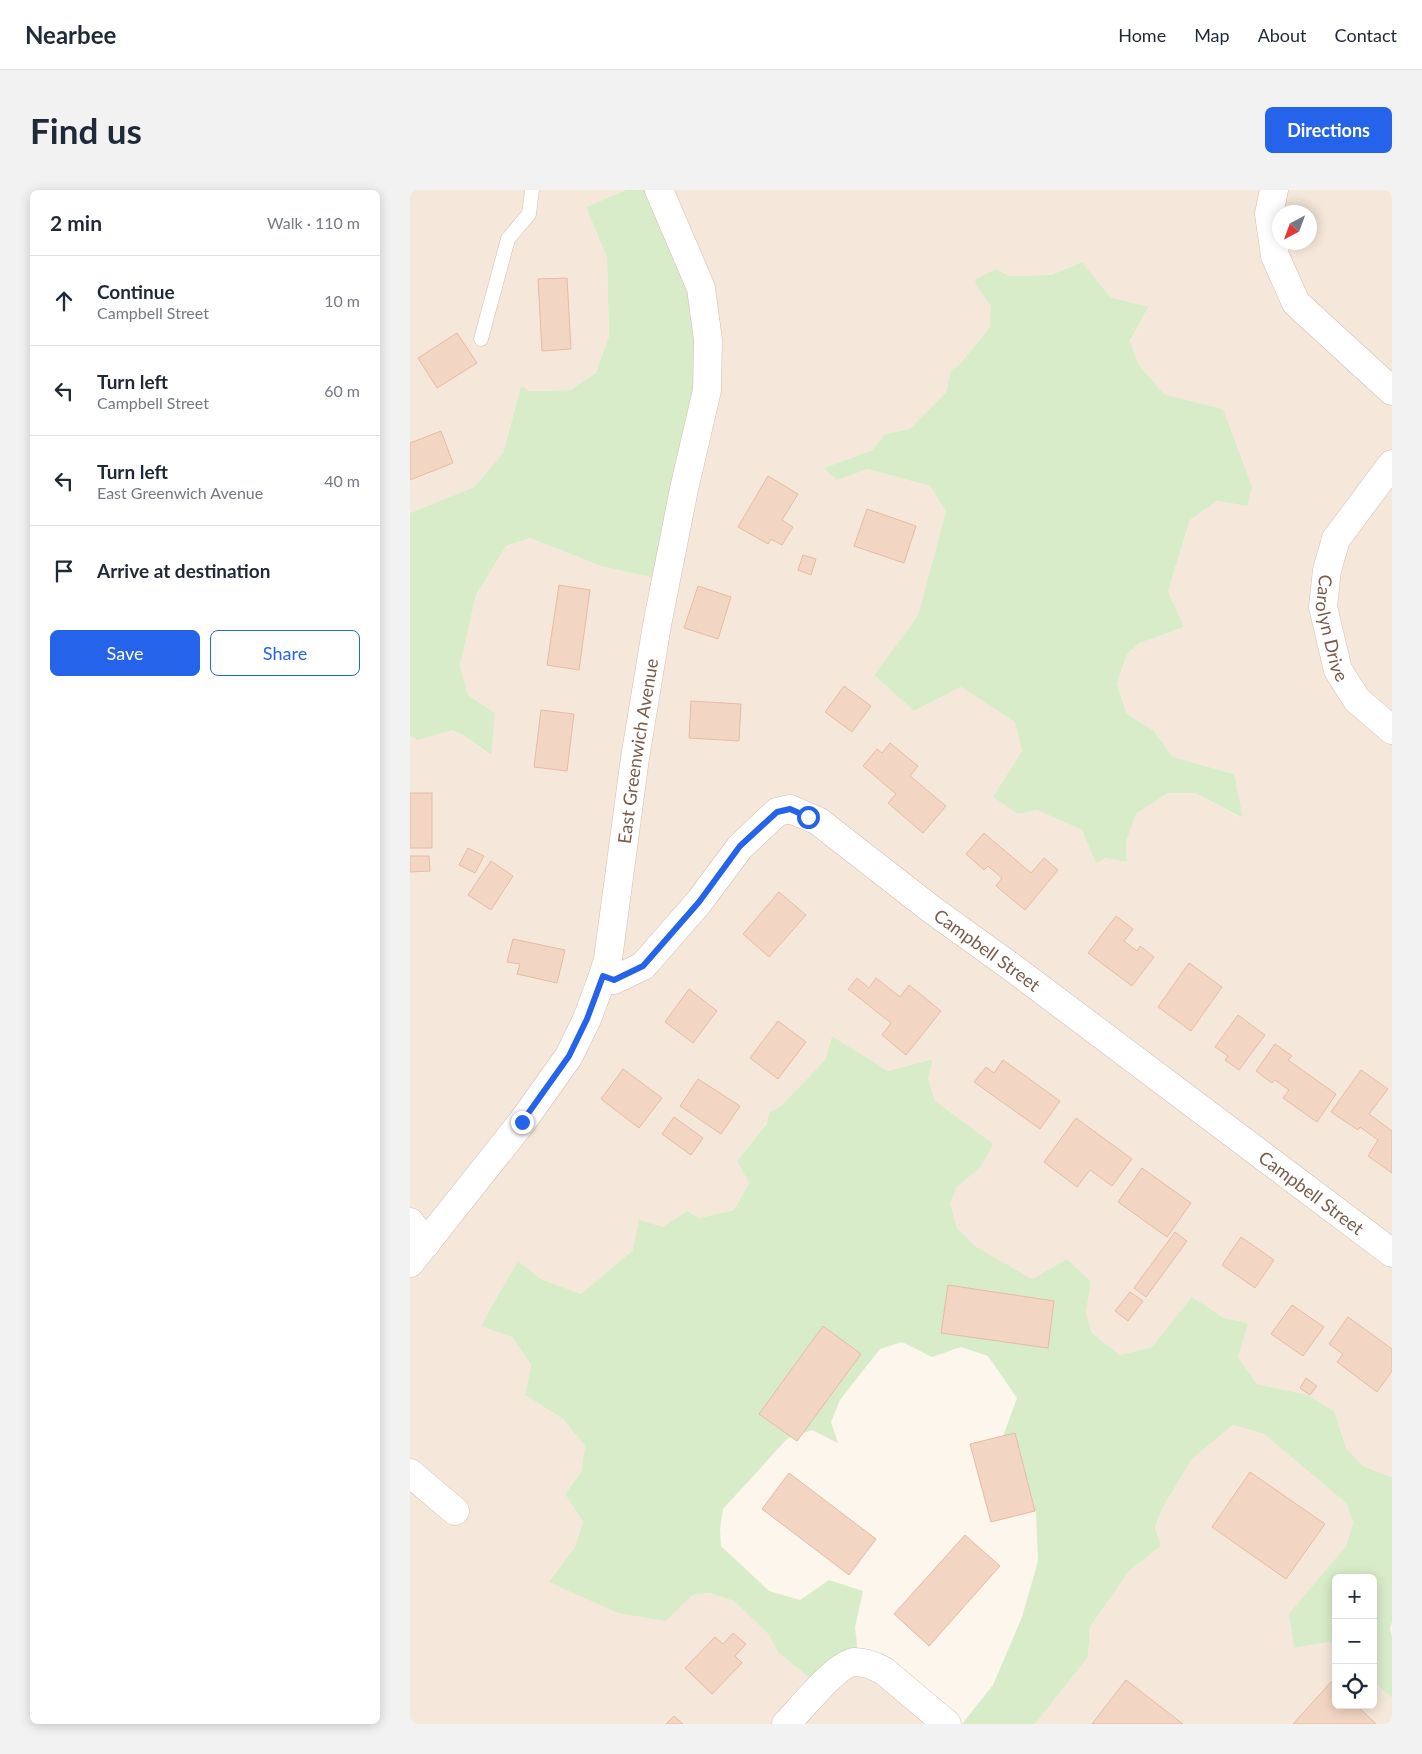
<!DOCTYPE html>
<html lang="en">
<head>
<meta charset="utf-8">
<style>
	body { margin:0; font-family:Lato,sans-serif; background:#f2f2f3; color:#1f2937 }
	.controls { position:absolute; right:15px; bottom:15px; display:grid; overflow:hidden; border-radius:8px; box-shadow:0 2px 12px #0003 }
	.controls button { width:45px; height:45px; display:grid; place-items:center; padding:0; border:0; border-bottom:1px solid #e0e1e3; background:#fff; color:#1f2937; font:25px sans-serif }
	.compass { position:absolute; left:862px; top:15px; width:45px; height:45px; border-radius:50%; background:#fff; box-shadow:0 2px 12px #0003; rotate:221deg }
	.stop { position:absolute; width:15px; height:15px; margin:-11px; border:4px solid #2563eb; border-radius:50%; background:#fff }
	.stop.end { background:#2563eb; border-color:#fff; box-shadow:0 1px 5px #0008 }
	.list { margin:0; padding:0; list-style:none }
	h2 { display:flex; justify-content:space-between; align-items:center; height:65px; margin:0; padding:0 20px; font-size:21px }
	h2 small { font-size:16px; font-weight:400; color:#747a83 }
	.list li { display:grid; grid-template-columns:32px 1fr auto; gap:15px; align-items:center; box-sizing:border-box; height:90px; padding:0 20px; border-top:1px solid #e0e1e3 }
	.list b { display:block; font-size:19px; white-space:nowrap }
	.list p { margin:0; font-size:16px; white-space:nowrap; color:#747a83 }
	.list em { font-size:16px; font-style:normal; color:#747a83 }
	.actions { display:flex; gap:10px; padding:15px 20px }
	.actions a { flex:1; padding:11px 0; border:1px solid #2563eb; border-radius:8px; text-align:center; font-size:18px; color:#2563eb }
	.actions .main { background:#2563eb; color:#fff }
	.icon { flex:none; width:28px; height:28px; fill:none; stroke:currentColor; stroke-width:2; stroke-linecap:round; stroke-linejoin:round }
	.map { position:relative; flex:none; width:982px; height:1534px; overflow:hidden; border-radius:8px }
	header { display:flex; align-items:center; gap:30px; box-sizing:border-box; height:70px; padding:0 25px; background:#fff; border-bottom:1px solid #e0e1e3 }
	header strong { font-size:24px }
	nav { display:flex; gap:28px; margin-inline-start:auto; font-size:18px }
	.intro { display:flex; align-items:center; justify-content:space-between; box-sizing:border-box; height:120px; padding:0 30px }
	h1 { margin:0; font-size:35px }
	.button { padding:12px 22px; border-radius:8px; background:#2563eb; color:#fff; font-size:18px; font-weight:700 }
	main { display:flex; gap:30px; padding:0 30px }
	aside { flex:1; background:#fff; border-radius:8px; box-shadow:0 2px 12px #0003 }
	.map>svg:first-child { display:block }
	.residential { fill:#f5e8da; fill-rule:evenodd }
	.green { fill:#d8ecc9 }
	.building { fill:#f3d5c3; stroke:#e6bba3 }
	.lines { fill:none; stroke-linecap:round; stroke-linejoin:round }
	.service-casing { stroke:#d1beb0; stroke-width:15 }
	.minor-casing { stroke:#d1beb0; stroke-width:29 }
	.tertiary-casing { stroke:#d1beb0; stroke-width:29 }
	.service { stroke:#fff; stroke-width:14 }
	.minor { stroke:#fff; stroke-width:28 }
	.tertiary { stroke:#fff; stroke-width:28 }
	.route { stroke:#2563eb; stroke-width:6 }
	.labels { text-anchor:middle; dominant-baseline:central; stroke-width:4; stroke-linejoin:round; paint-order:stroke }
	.street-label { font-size:18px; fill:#7a5c4d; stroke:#fffaf3 }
</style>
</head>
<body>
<header>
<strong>Nearbee</strong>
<nav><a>Home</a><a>Map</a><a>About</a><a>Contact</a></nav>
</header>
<div class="intro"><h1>Find us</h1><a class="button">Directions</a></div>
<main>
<aside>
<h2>2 min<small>Walk · 110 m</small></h2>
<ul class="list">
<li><svg class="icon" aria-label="ahead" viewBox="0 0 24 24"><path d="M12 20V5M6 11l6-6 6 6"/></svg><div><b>Continue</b><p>Campbell Street</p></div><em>10 m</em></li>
<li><svg class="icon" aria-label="left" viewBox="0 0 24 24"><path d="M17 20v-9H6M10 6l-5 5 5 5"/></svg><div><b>Turn left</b><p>Campbell Street</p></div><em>60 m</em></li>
<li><svg class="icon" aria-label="left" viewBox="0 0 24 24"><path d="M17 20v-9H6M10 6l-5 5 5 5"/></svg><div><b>Turn left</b><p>East Greenwich Avenue</p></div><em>40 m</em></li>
<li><svg class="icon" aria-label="arrive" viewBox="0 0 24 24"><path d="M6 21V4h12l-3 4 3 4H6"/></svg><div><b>Arrive at destination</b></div></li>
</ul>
<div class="actions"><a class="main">Save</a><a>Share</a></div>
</aside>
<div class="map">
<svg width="982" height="1534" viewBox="0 0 982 1534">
	<rect width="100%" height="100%" fill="#fdf6ec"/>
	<g class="residential">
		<polygon points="0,0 216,0 176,17 197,68 199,146 186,183 160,200 120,201 111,196 93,263 64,297 0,323"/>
		<path d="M249,0H982V1287L953,1276L936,1258L924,1221L898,1205L847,1194L828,1167L837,1133L814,1128L782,1108L742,1157L710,1165L682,1143L676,1123L681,1092L622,1090L565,1056L547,1038L540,1013L547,997L571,977L582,954L525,911L518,888L523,869L478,881L422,846L415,870L371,916L359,922L357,932L327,971L339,993L324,1020L289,1028L277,1021L223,1060L171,1104L131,1089L108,1071L102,1147L121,1175L115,1205L153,1229L175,1256L171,1282L155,1304L173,1332L165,1357L140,1391L282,1405L299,1403L324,1411L358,1444L368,1462L446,1474L533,1534H0V545L42,540L53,545L80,565L85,523L58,505L50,476L66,405L96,356L120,348L191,376ZM869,22H899V52H869ZM671,72L700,107L734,117L739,116L720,152L728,174L754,204L813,219L837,316L807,311L780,330L758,401L774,437L730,453L717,464L707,494L717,524L744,541L763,567L824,584L832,628L785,603H758L726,624L716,652L717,672L695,668L672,640L627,620L608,624L584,606L612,561L606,532L551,497L504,521L464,485L508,427L536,321L520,296L457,279L414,278L462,260L475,244L500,239L536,202L541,180L549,175L580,137L582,116L565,94L586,79L600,86L641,85Z"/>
		<polygon points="823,1235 854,1244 937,1314 943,1333 936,1356 880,1424 884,1458 919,1452 926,1458 926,1515 963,1515 963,1491 982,1508 982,1534 625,1534 678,1467 680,1437 719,1381 751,1356 745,1337 754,1315 782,1269"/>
	</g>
	<g class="green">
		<polygon points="216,0 249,0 299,151 255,390 191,376 120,348 96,356 66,405 50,476 58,505 85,523 81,565 53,545 42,540 8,550 0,546 0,323 64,297 93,263 111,196 120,201 160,200 186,183 199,146 197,68 176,17"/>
		<polygon points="672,72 700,107 734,116 739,116 720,151 728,174 754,204 813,219 842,297 837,316 807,311 780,330 758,401 774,437 730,453 717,464 707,494 717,524 744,541 763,567 824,584 833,628 785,603 758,603 726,624 716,652 717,672 695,668 686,673 672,640 627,620 608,624 583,607 612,561 605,532 551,497 504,521 464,485 508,426 536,321 520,296 457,279 427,290 414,278 462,260 475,244 500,239 536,202 541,180 549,175 580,137 581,116 565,94 566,89 586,79 600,86 641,85"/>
		<polygon points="422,846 478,881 523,869 518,888 525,911 583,954 571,977 547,997 540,1013 547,1038 565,1056 622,1089 657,1069 681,1092 676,1123 682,1143 710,1165 742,1157 782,1107 814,1128 838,1133 828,1167 847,1194 898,1205 924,1221 936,1258 953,1276 982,1287 982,1432 980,1438 982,1447 982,1508 963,1491 963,1388 926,1388 926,1458 919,1452 884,1458 879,1424 936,1356 943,1333 937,1314 854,1244 823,1235 782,1269 754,1315 745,1337 751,1356 719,1381 680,1437 678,1467 625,1534 552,1534 583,1495 612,1427 628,1371 626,1323 613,1281 592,1249 607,1208 578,1166 551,1157 522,1167 492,1152 470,1159 430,1210 421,1232 428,1253 402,1240 377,1249 313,1319 310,1340 311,1356 359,1401 390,1410 419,1390 453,1401 445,1437 449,1472 411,1497 368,1462 358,1444 324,1411 299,1403 282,1405 256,1431 208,1423 139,1392 165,1357 173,1332 155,1304 171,1282 175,1256 153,1229 115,1205 121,1175 102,1147 71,1136 108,1071 131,1089 171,1104 223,1060 229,1030 253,1037 277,1021 289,1028 324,1020 339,993 327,971 357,933 359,922 371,916 415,870"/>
	</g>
	<g class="building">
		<polygon points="157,88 161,159 132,161 128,89"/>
		<polygon points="47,143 67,173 27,198 8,168"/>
		<polygon points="31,241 43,273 0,290 0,253"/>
		<polygon points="358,286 388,304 372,330 383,337 372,355 361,349 358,354 328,337"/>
		<polygon points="457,319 506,336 494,373 444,356"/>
		<polygon points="393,365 406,369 401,385 388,380"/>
		<polygon points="149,395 180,400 169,480 137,475"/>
		<polygon points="288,396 321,407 308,449 274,438"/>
		<polygon points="434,496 461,516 442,542 415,522"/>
		<polygon points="281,511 331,514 329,551 279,548"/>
		<polygon points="131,520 164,524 157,581 124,577"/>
		<polygon points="480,553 508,576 500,586 536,616 513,643 478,613 486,604 453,576 467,559 472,563"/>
		<rect x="0" y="603" width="22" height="55"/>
		<polygon points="574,643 621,683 634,668 648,680 615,720 586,696 592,688 578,676 574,680 556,664"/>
		<polygon points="58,658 74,666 65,683 49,675"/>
		<polygon points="0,666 19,666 20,681 0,682"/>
		<polygon points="81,671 103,686 81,720 58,705"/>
		<polygon points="369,702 396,725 359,767 333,744"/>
		<polygon points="706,726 723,739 714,751 727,761 730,756 744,767 722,796 678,763"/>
		<polygon points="103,749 155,760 147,793 107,784 110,774 97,772"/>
		<polygon points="779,773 812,797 781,841 748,817"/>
		<polygon points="447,788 459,798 466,788 490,807 499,795 531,821 496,865 472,845 481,833 438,799"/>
		<polygon points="279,799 307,821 283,853 255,832"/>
		<polygon points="828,825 855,845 829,880 815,870 818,866 805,857"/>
		<polygon points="368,831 396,852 368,889 340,868"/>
		<polygon points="865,854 882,866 878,870 926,904 907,932 873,908 879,900 865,890 862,893 846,881"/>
		<polygon points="593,870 650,911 630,939 564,892 576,877 584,883"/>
		<polygon points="213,879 252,908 229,938 191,909"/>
		<polygon points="951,880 978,899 959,924 982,941 982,983 958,966 968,950 950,937 948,940 921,922"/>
		<polygon points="288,889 330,916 311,944 270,916"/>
		<polygon points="264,927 293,948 281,965 252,944"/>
		<polygon points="666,928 722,969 702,996 680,980 667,997 634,972"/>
		<polygon points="732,978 781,1013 757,1047 708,1012"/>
		<polygon points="765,1042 777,1051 736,1107 724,1098"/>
		<polygon points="831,1047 864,1070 845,1098 812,1075"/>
		<polygon points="538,1095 644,1111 638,1158 531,1143"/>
		<polygon points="720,1102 733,1111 718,1131 705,1121"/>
		<polygon points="882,1115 914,1137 893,1166 861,1144"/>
		<polygon points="938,1127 982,1159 982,1181 967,1202 927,1172 933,1164 919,1154"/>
		<polygon points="413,1136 451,1164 387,1251 349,1224"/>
		<polygon points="896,1188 907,1196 900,1205 890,1198"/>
		<polygon points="605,1243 625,1321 581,1332 560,1254"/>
		<polygon points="840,1282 915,1334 876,1389 802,1337"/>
		<polygon points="379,1283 466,1349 439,1385 352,1319"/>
		<polygon points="555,1345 590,1376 519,1456 484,1424"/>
		<polygon points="323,1443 336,1454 325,1466 332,1473 302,1504 275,1478 305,1447 313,1454"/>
		<polygon points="716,1490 773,1534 682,1534"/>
		<polygon points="921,1492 926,1497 926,1515 946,1515 966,1534 883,1534"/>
		<polygon points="264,1526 273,1534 256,1534"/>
	</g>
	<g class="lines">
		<g class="service-casing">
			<polyline id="service" points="71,149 98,49 119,24 122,0"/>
		</g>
		<g class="minor-casing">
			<g id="minor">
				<polyline points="864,0 859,24 865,66 886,113 982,201"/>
				<path id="s1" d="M982,274L926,349L917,380L913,417L928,480L947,510L982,540"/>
				<path id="s2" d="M193,786L204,790L233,776L289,712L330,657L367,622L380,619L408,631L521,719L607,781L982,1063"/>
				<polyline points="0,1032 16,1054"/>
				<polyline points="0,1283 45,1321"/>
				<path d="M376,1534C389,1521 428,1472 445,1472C455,1472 465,1476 474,1481L537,1534"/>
			</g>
		</g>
		<g class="tertiary-casing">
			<g id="tertiary">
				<path id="s3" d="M0,1073L112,932L159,866L177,829L193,786L198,769L225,568L247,435L274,299L297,200L298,150L291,98L249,0"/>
			</g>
		</g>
		<use href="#service" class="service"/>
		<use href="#minor" class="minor"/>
		<use href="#tertiary" class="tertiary"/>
	</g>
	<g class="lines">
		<polyline class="route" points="112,932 159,866 177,829 193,786 204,790 233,776 289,712 330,656 367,622 380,619 398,627"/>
	</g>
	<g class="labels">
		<g class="street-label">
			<text stroke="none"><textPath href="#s1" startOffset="185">Carolyn Drive</textPath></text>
			<text stroke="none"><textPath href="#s3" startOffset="576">East Greenwich Avenue</textPath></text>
			<text stroke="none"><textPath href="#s2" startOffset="505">Campbell Street</textPath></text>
			<text stroke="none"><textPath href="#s2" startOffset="910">Campbell Street</textPath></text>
		</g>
	</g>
</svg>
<div class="controls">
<button>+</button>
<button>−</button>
<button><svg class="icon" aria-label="locate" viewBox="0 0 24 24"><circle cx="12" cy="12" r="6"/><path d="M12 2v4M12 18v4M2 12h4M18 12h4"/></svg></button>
</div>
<svg class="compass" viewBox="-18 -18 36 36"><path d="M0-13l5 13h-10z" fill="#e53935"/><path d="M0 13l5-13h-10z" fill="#747a83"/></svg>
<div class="stop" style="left:398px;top:627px"></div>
<div class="stop end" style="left:112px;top:932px"></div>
</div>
</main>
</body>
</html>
